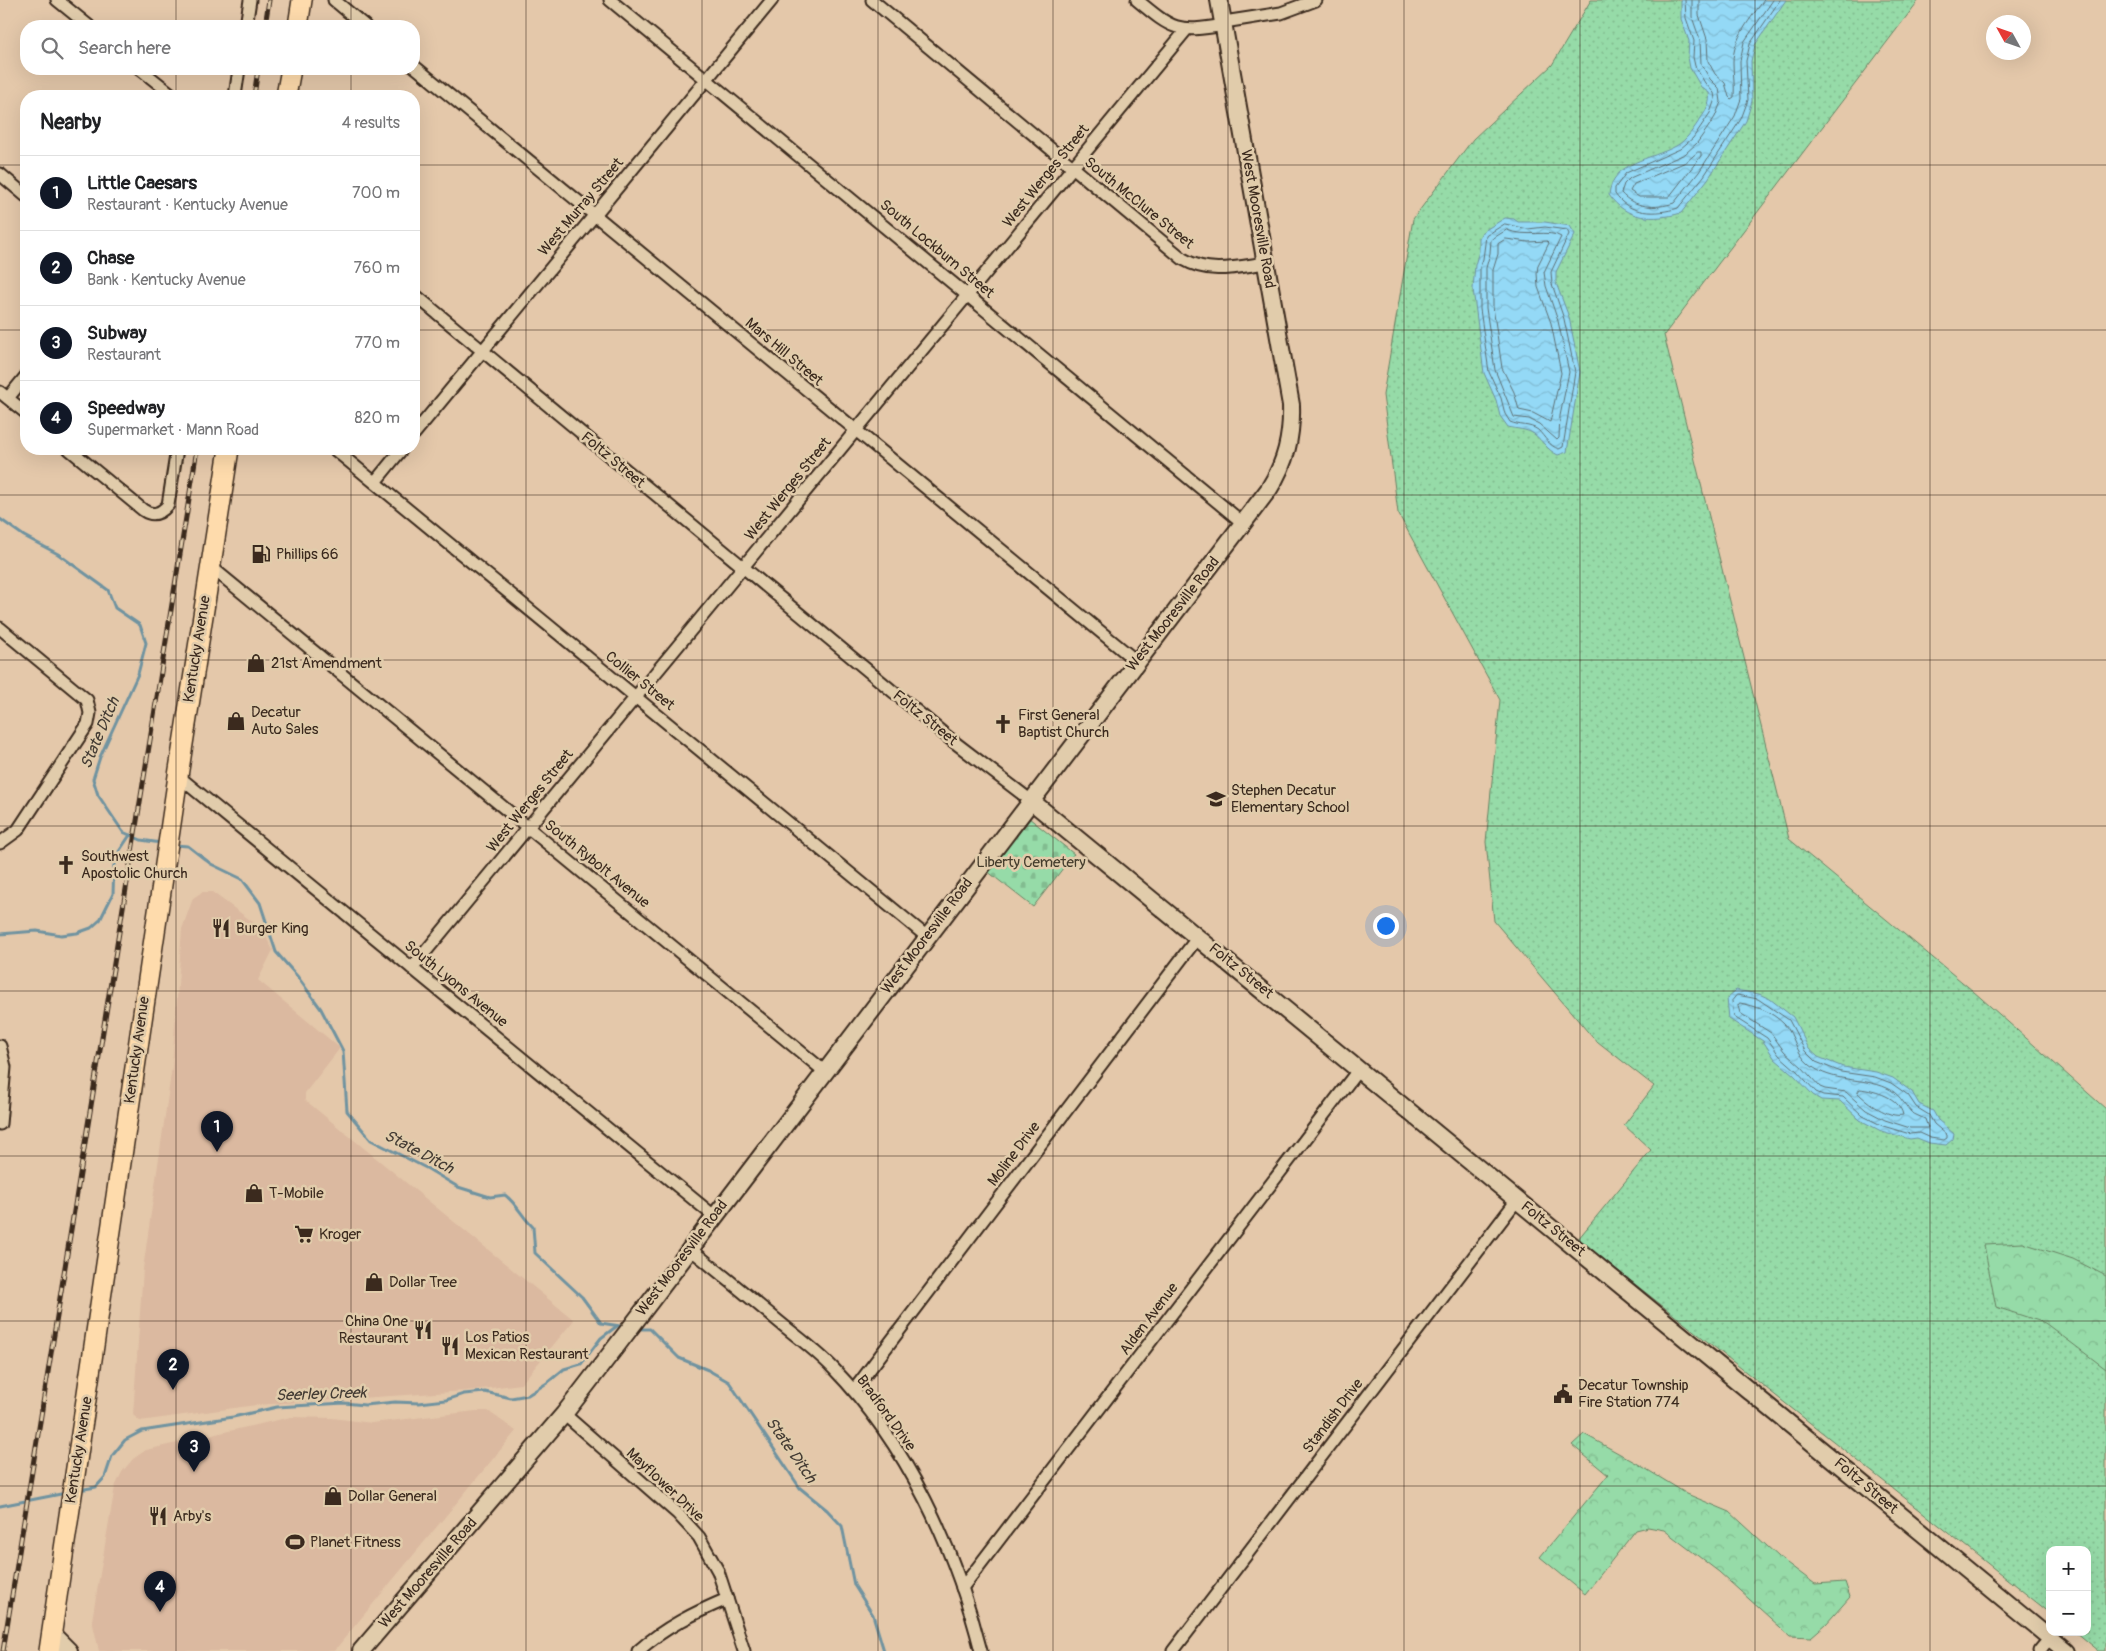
<!DOCTYPE html>
<html lang="en">
<head>
<meta charset="utf-8">
<style>
	body { margin:0; font-family:Pangolin,sans-serif; background:#f6f6f6; color:#202124 }
	.controls { position:absolute; right:15px; bottom:15px; display:grid; overflow:hidden; border-radius:10px; box-shadow:0 5px 20px #0002 }
	.controls button { width:45px; height:45px; display:grid; place-items:center; padding:0; border:0; border-bottom:1px solid #e0e0e0; background:#fff; color:#202124; font:25px sans-serif }
	.compass { position:absolute; left:1986px; top:15px; width:45px; height:45px; border-radius:50%; background:#fff; box-shadow:0 5px 20px #0002; rotate:310deg }
	.you { position:absolute; left:1385px; top:925px; width:18px; height:18px; margin:-12px; border:4px solid #fff; border-radius:50%; background:#1a73e8; box-shadow:0 0 0 8px #1a73e833 }
	.badge { display:grid; place-items:center; width:32px; height:32px; border-radius:50%; background:#111827; color:#fff; font-size:16px; font-weight:700 }
	.pin { position:absolute; translate:-50% -41px; filter:drop-shadow(0 1px 2px #0008) }
	.pin::after { content:''; position:absolute; top:26px; width:18px; height:15px; background:inherit; clip-path:polygon(0 0,100% 0,50% 100%) }
	.list { margin:0; padding:0; list-style:none }
	h2 { display:flex; justify-content:space-between; align-items:center; height:65px; margin:0; padding:0 20px; font-size:21px }
	h2 small { font-size:16px; font-weight:400; color:#757577 }
	.list li { display:grid; grid-template-columns:32px 1fr auto; gap:15px; align-items:center; box-sizing:border-box; height:75px; padding:0 20px; border-top:1px solid #e0e0e0 }
	.list b { display:block; font-size:19px; white-space:nowrap }
	.list p { margin:0; font-size:16px; white-space:nowrap; color:#757577 }
	.list em { font-size:16px; font-style:normal; color:#757577 }
	.icon { flex:none; width:28px; height:28px; fill:none; stroke:currentColor; stroke-width:2; stroke-linecap:round; stroke-linejoin:round }
	.map { position:relative; flex:none; width:2106px; height:1651px; overflow:hidden }
	.search { position:absolute; background:#fff; box-shadow:0 5px 20px #0002; left:20px; top:20px; width:400px; height:55px; display:flex; align-items:center; gap:12px; box-sizing:border-box; padding:0 18px; border-radius:20px; color:#757577; font-size:19px }
	.panel { position:absolute; background:#fff; box-shadow:0 5px 20px #0002; left:20px; top:90px; width:400px; height:365px; border-radius:20px }
	.map>svg:first-child { display:block }
	.built { fill:#dbb9a0 }
	.grass { fill:url(#grass-dots); stroke:#688263 }
	.forest { fill:url(#forest-crowns); stroke:#688263 }
	.cemetery { fill:url(#cemetery-stones); stroke:#688263 }
	.water { fill:url(#water-waves); stroke:#7093a0 }
	.lines { fill:none; stroke-linecap:round; stroke-linejoin:round }
	.shore { stroke:#5f7074; stroke-width:1 }
	.stream { stroke:#7093a0; stroke-width:3 }
	.street-casing { stroke:#3b2a1e; stroke-width:15 }
	.secondary-casing { stroke:#3b2a1e; stroke-width:20 }
	.primary-casing { stroke:#3b2a1e; stroke-width:22 }
	.street { stroke:#e1ccab; stroke-width:11 }
	.secondary { stroke:#e1ccab; stroke-width:16 }
	.primary { stroke:#fedbac; stroke-width:19 }
	.rail-casing { stroke:#3b2a1e; stroke-width:5 }
	.rail { stroke:#e1ccab; stroke-width:3; stroke-dasharray:9; stroke-linecap:butt }
	.grid { fill:none; stroke:#3b2a1e; stroke-width:1; stroke-opacity:0.55 }
	.labels { text-anchor:middle; dominant-baseline:central; stroke-width:5; stroke-linejoin:round; paint-order:stroke }
	.street-label { font-size:15px; fill:#3b2a1e; stroke:#e1ccab }
	.poi-label { font-size:15px; fill:#3b2a1e; stroke:#e1ccab; text-anchor:start }
	.park-label { font-size:15px; fill:#443c2c; stroke:#e1ccab }
	.water-label { font-size:16px; font-style:italic; fill:#443c34; stroke:#e1ccab }
</style>
</head>
<body>
<div class="map">
<svg width="2106" height="1651" viewBox="0 0 2106 1651">
	<defs>
		<pattern id="grass-dots" width="8" height="8" patternUnits="userSpaceOnUse" patternTransform="scale(1.25)"><rect width="8" height="8" fill="#96dba8"/><path d="M2 2h.1M6 6h.1" fill="none" stroke="#82bc90" stroke-width="1.8" stroke-linecap="round"/></pattern>
		<pattern id="forest-crowns" width="20" height="18" patternUnits="userSpaceOnUse" patternTransform="scale(1.25)"><rect width="20" height="18" fill="#96dba8"/><path d="M2 6a3 3 0 1 1 6 0M12 15a3 3 0 1 1 6 0" fill="none" stroke="#82bc90"/></pattern>
		<pattern id="cemetery-stones" width="16" height="16" patternUnits="userSpaceOnUse" patternTransform="scale(1.25)"><rect width="16" height="16" fill="#96dba8"/><path d="M2 7V4a2 2 0 0 1 4 0v3zM10 15v-3a2 2 0 0 1 4 0v3z" fill="#82bc90"/></pattern>
		<pattern id="water-waves" width="16" height="10" patternUnits="userSpaceOnUse" patternTransform="scale(1.25)"><rect width="16" height="10" fill="#94d9f6"/><path d="M0 5q4-4 8 0t8 0" fill="none" stroke="#80bad2"/></pattern>
	</defs>
	<rect width="100%" height="100%" fill="#e4c8aa"/>
	<filter id="ink" filterUnits="userSpaceOnUse"><feTurbulence type="fractalNoise" baseFrequency=".02" numOctaves="2"/><feDisplacementMap in="SourceGraphic" scale="10" xChannelSelector="R" yChannelSelector="G"/><feConvolveMatrix kernelMatrix="1 2 1 2 8 2 1 2 1" color-interpolation-filters="sRGB"/></filter>
	<g filter="url(#ink)">
		<g class="built">
			<polygon points="202,892 212,892 261,928 273,950 258,980 340,1048 305,1093 305,1100 574,1320 521,1384 466,1391 256,1405 140,1421 133,1415 143,1269 172,1067 182,929 193,898"/>
			<polygon points="476,1411 488,1411 516,1431 334,1651 99,1651 92,1620 115,1487 122,1472 133,1459 146,1450 291,1417 332,1418 372,1423"/>
		</g>
		<polygon class="grass" points="1591,0 1919,0 1664,335 1789,839 1973,991 2106,1109 2106,1651 2098,1651 2075,1632 2087,1632 2087,1550 2050,1550 2050,1613 1578,1239 1651,1150 1624,1125 1654,1086 1593,1038 1494,921 1486,842 1500,700 1398,513 1383,395 1413,219 1473,139 1552,65"/>
		<g class="forest">
			<polygon points="2023,1243 2073,1259 2106,1276 2106,1369 2045,1323 1996,1307 1984,1245"/>
			<polygon points="1584,1434 1638,1464 1687,1494 1730,1512 1779,1557 1815,1584 1845,1582 1850,1597 1826,1624 1811,1637 1790,1636 1719,1572 1664,1530 1648,1527 1636,1530 1585,1594 1540,1557 1608,1475 1572,1445"/>
		</g>
		<polygon class="cemetery" points="1029,818 1074,854 1033,907 987,871"/>
		<g class="water">
			<path d="M1681,0H1786L1755,45L1751,61L1752,101L1746,121L1708,179L1681,213C1654,221 1626,220 1609,195C1612,161 1651,160 1676,146C1687,140 1694,128 1701,118C1706,111 1711,102 1709,93L1701,87L1690,68L1688,57L1689,41L1681,19Z"/>
			<path d="M1505,218L1514,219L1518,222H1545L1570,226L1575,234L1556,272V283L1569,317L1580,372L1567,452L1558,455C1547,450 1543,441 1534,434C1527,429 1516,429 1508,427L1500,416L1496,400L1484,373L1473,289L1475,265L1479,251V238L1482,232Z"/>
			<polygon points="1736,990 1759,994 1770,999 1793,1017 1809,1049 1818,1057 1843,1067 1876,1072 1893,1078 1912,1092 1919,1104 1933,1111 1938,1120 1954,1134 1953,1139 1946,1145 1929,1143 1917,1138 1910,1139 1881,1131 1860,1120 1840,1101 1821,1100 1813,1095 1794,1075 1775,1059 1763,1041 1729,1019 1727,998"/>
		</g>
		<g class="lines">
			<g class="shore">
				<path d="M1685,0L1686,18L1694,41L1693,57L1695,66L1705,83L1714,93L1715,99L1710,113L1693,138L1680,149L1626,173L1615,188V194C1629,215 1656,215 1678,208L1704,176L1741,119L1748,100L1746,61L1750,44L1780,0"/>
				<path d="M1692,0V17L1700,40L1701,64L1710,79L1719,88L1721,102L1715,117L1707,129L1697,143L1685,154L1630,178L1624,184L1621,193C1634,208 1656,209 1674,203L1699,172L1735,116L1741,99L1740,61L1744,42L1773,0"/>
				<path d="M1699,0V15L1707,39L1708,61L1715,74L1725,83L1729,97L1731,99L1734,97C1735,85 1733,74 1733,62C1733,38 1751,18 1764,0"/>
				<polygon points="1698,152 1701,152 1701,156 1669,197 1639,197 1630,191 1634,184 1686,162"/>
				<path d="M1505,224L1528,229L1545,227L1567,230L1569,234L1551,272L1552,284L1564,319L1575,372L1563,447L1559,449C1549,446 1545,437 1538,430C1530,424 1519,426 1510,422L1505,414L1501,398L1489,372L1480,309V267L1483,259L1486,236Z"/>
				<path d="M1507,230C1525,238 1550,229 1561,237L1544,272L1546,286L1558,321L1569,372L1560,416L1559,438L1557,440L1539,424L1529,419L1514,417L1495,370L1486,308V268L1490,253L1491,240Z"/>
				<polygon points="1506,239 1528,242 1547,241 1549,243 1538,265 1537,273 1538,287 1551,323 1561,373 1550,422 1533,413 1519,410 1514,392 1502,368 1493,307 1493,270 1498,254 1498,244"/>
				<polygon points="1737,995 1758,999 1789,1020 1805,1051 1816,1062 1841,1072 1875,1077 1891,1083 1908,1095 1916,1107 1929,1115 1934,1124 1947,1135 1947,1138 1944,1140 1930,1138 1919,1133 1910,1134 1883,1126 1863,1116 1843,1097 1823,1095 1816,1092 1797,1071 1779,1055 1767,1038 1734,1017 1732,1001"/>
				<path d="M1740,1003C1756,1006 1771,1011 1784,1024C1795,1035 1795,1053 1810,1065C1832,1083 1863,1077 1887,1088C1899,1093 1903,1103 1911,1112C1915,1115 1921,1117 1925,1119L1928,1128H1910L1885,1120L1866,1110L1846,1092L1825,1089L1820,1087L1802,1067L1784,1051L1771,1033L1740,1013L1738,1006Z"/>
				<path d="M1860,1089C1876,1091 1899,1097 1903,1115C1888,1118 1868,1103 1858,1093Z"/>
			</g>
			<g class="stream">
				<polyline points="0,519 24,536 58,554 108,590 115,608 140,625 146,643 138,674 100,757 93,779 98,795 123,832 141,840 161,843"/>
				<path d="M175,845L188,846L211,864L242,879L260,903L276,952L297,976L321,1009L343,1051L347,1111L371,1140L428,1169L458,1187L490,1197L505,1195C517,1204 522,1217 533,1227L535,1253L582,1297L601,1323L620,1326"/>
				<polyline points="0,934 37,931 61,935 77,933 91,928 100,920 113,894 114,865 118,853 130,835"/>
				<polyline points="642,1329 650,1329 679,1358 708,1370 729,1382 800,1488 827,1510 842,1526 854,1585 873,1615 884,1651"/>
				<polyline points="79,1490 96,1487 105,1477 112,1456 125,1440 142,1431 233,1417 277,1407 344,1403 365,1405 395,1402 419,1403 446,1400 464,1394 485,1392 511,1398 528,1395 547,1383 564,1369 581,1364 601,1338 617,1326"/>
				<polyline points="0,1506 66,1493"/>
			</g>
			<g class="street-casing">
				<g id="street">
					<polyline points="57,0 89,26"/>
					<polyline points="334,0 365,26"/>
					<polyline points="610,0 1243,523"/>
					<path d="M872,0L1183,259C1210,275 1237,267 1266,263"/>
					<path d="M1137,0C1173,30 1177,33 1224,25"/>
					<polyline points="1224,22 1281,13 1316,0"/>
					<polyline points="246,26 250,0"/>
					<polyline points="414,66 1136,661"/>
					<polyline points="140,69 174,96"/>
					<polyline points="235,96 239,69"/>
					<polyline points="0,174 26,196"/>
					<polyline points="414,294 949,738 1030,800"/>
					<polyline points="0,392 26,413"/>
					<polyline points="8,398 26,376"/>
					<polyline points="414,434 772,0"/>
					<path d="M69,449L143,510C153,517 161,513 168,505L177,449"/>
					<polyline points="334,449 926,936"/>
					<polyline points="375,482 402,449"/>
					<polyline points="210,566 824,1071"/>
					<polyline points="0,628 87,700 90,713 88,724 18,830 0,843"/>
					<polyline points="178,776 714,1216"/>
					<polyline points="412,968 1187,29"/>
					<polyline points="0,1046 5,1067 0,1124"/>
					<path d="M689,1248C719,1272 748,1296 778,1321C796,1336 816,1350 833,1368C907,1444 955,1548 981,1651"/>
					<polyline points="854,1390 1198,937"/>
					<polyline points="564,1414 677,1513 699,1537 718,1571 744,1651"/>
					<polyline points="962,1588 1359,1069"/>
					<path d="M638,1651C665,1627 694,1613 727,1599"/>
					<polyline points="1173,1651 1517,1200"/>
					<polyline points="2039,1651 2050,1638"/>
				</g>
			</g>
			<g class="secondary-casing">
				<g id="secondary">
					<polyline points="1030,800 2066,1651"/>
					<polyline points="51,1633 69,1651"/>
					<path d="M361,1651L564,1414L618,1344L1269,489C1286,462 1292,437 1291,405L1219,0"/>
				</g>
			</g>
			<g class="primary-casing">
				<g id="primary">
					<polyline points="298,26 302,0"/>
					<polyline points="286,96 291,69"/>
					<polyline points="49,1651 178,776 229,449"/>
				</g>
			</g>
			<use href="#street" class="street"/>
			<use href="#secondary" class="secondary"/>
			<use href="#primary" class="primary"/>
			<g class="rail-casing">
				<g id="rail">
					<polyline points="265,26 269,0"/>
					<polyline points="254,96 258,69"/>
					<polyline points="3,1651 197,449"/>
				</g>
			</g>
			<use href="#rail" class="rail"/>
		</g>
	</g>
	<path class="grid" d="M176,0V26M351,0V26M526,0V1651M702,0V1651M878,0V1651M1053,0V1651M1228,0V1651M1404,0V1651M1580,0V1651M1755,0V1651M1930,0V1651M176,69V96M351,69V96M0,165H26M414,165H2106M0,330H26M414,330H2106M176,449V1651M351,449V1651M0,495H2106M0,660H2106M0,826H2106M0,991H2106M0,1156H2106M0,1321H2106M0,1486H2106"/>
	<defs>
		<g id="fuel-bare" transform="scale(1.5)"><path d="M-5.5-6h7V0h2V4h1.3V-2.5L3-4.5l.8-.8L6-3V5H2.5V1h-1V6h-7ZM-4.2-4.7v3.2H.2V-4.7Z" fill="#3b2a1e" stroke="#e1ccab" stroke-width="2.5" paint-order="stroke"/></g>
		<g id="shop-bare" transform="scale(1.5)"><path d="M-5-2.5h2.3a2.7 3.5 0 0 1 5.4 0H5L5.5 6h-11ZM-1.5-2.5h3a1.5 2.3 0 0 0-3 0Z" fill="#3b2a1e" stroke="#e1ccab" stroke-width="2.5" paint-order="stroke"/></g>
		<g id="church-bare" transform="scale(1.5)"><path d="M-1.2-6h2.4v3.5h3.3v2.4h-3.3V6h-2.4V-.1h-3.3v-2.4h3.3Z" fill="#3b2a1e" stroke="#e1ccab" stroke-width="2.5" paint-order="stroke"/></g>
		<g id="school-bare" transform="scale(1.5)"><path d="M0-5L7-2L0 1L-7-2ZM-4 1L0 2.5L4 1V4Q0 6-4 4Z" fill="#3b2a1e" stroke="#e1ccab" stroke-width="2.5" paint-order="stroke"/></g>
		<g id="restaurant-bare" transform="scale(1.5)"><path d="M-5-6h1v4h1v-4h1v4h1v-4h1v5L-1.5 .5V6h-2V.5L-5-1ZM5-6V6H3V1.5H1.5Q1.5-4 5-6Z" fill="#3b2a1e" stroke="#e1ccab" stroke-width="2.5" paint-order="stroke"/></g>
		<g id="supermarket-bare" transform="scale(1.5)"><path d="M-6-5.5h2.5l.6 2H6L4.5 2H-2.5L-4.4-4H-6ZM-1.5 3.2a1.3 1.3 0 1 0 .1 0ZM3 3.2a1.3 1.3 0 1 0 .1 0Z" fill="#3b2a1e" stroke="#e1ccab" stroke-width="2.5" paint-order="stroke"/></g>
		<g id="civic-bare" transform="scale(1.5)"><path d="M-.6-6.5H3V-4.5H.6V-3L4-1V1h2V6H-6V1h2V-1L-.6-3ZM-1.2 2.5V6h2.4V2.5Z" fill="#3b2a1e" stroke="#e1ccab" stroke-width="2.5" paint-order="stroke"/></g>
		<g id="stadium-bare" transform="scale(1.5)"><path d="M0-5a6.5 5 0 1 0 0 10a6.5 5 0 1 0 0-10ZM-3.5-1.8h7v3.6h-7Z" fill="#3b2a1e" stroke="#e1ccab" stroke-width="2.5" paint-order="stroke"/></g>
	</defs>
	<g fill-rule="evenodd">
		<use href="#fuel-bare" x="261" y="554"/>
		<use href="#shop-bare" x="256" y="663"/>
		<use href="#shop-bare" x="236" y="721"/>
		<use href="#church-bare" x="1003" y="724"/>
		<use href="#school-bare" x="1216" y="799"/>
		<use href="#church-bare" x="66" y="865"/>
		<use href="#restaurant-bare" x="221" y="928"/>
		<use href="#shop-bare" x="254" y="1193"/>
		<use href="#supermarket-bare" x="304" y="1234"/>
		<use href="#shop-bare" x="374" y="1282"/>
		<use href="#restaurant-bare" x="423" y="1330"/>
		<use href="#restaurant-bare" x="450" y="1346"/>
		<use href="#civic-bare" x="1563" y="1394"/>
		<use href="#shop-bare" x="333" y="1496"/>
		<use href="#restaurant-bare" x="158" y="1516"/>
		<use href="#stadium-bare" x="295" y="1542"/>
	</g>
	<g class="labels">
		<g class="street-label">
			<text transform="translate(1046 176) rotate(-51)">West Werges Street</text>
			<text transform="translate(1139 203) rotate(39)">South McClure Street</text>
			<text transform="translate(581 207) rotate(-50)">West Murray Street</text>
			<text transform="translate(1258 219) rotate(80)">West Mooresville Road</text>
			<text transform="translate(937 249) rotate(40)">South Lockburn Street</text>
			<text transform="translate(784 352) rotate(40)">Mars Hill Street</text>
			<text transform="translate(613 460) rotate(40)">Foltz Street</text>
			<text transform="translate(788 489) rotate(-51)">West Werges Street</text>
			<text transform="translate(1173 614) rotate(-52)">West Mooresville Road</text>
			<text transform="translate(197 649) rotate(-81)">Kentucky Avenue</text>
			<text transform="translate(640 681) rotate(39)">Collier Street</text>
			<text transform="translate(925 718) rotate(39)">Foltz Street</text>
			<text transform="translate(530 801) rotate(-51)">West Werges Street</text>
			<text transform="translate(597 864) rotate(39)">South Rybolt Avenue</text>
			<text transform="translate(927 936) rotate(-53)">West Mooresville Road</text>
			<text transform="translate(1241 971) rotate(39)">Foltz Street</text>
			<text transform="translate(456 984) rotate(39)">South Lyons Avenue</text>
			<text transform="translate(137 1050) rotate(-82)">Kentucky Avenue</text>
			<text transform="translate(1014 1154) rotate(-53)">Moline Drive</text>
			<text transform="translate(1553 1229) rotate(39)">Foltz Street</text>
			<text transform="translate(682 1258) rotate(-53)">West Mooresville Road</text>
			<text transform="translate(1149 1319) rotate(-53)">Alden Avenue</text>
			<text transform="translate(886 1413) rotate(54)">Bradford Drive</text>
			<text transform="translate(1333 1416) rotate(-53)">Standish Drive</text>
			<text transform="translate(79 1450) rotate(-81)">Kentucky Avenue</text>
			<text transform="translate(665 1485) rotate(43)">Mayflower Drive</text>
			<text transform="translate(1866 1486) rotate(40)">Foltz Street</text>
			<text transform="translate(428 1573) rotate(-49)">West Mooresville Road</text>
		</g>
		<g class="poi-label">
			<text x="276" y="554">Phillips 66</text>
			<text x="271" y="663">21st Amendment</text>
			<text x="251" y="712">Decatur<tspan x="251" dy="17">Auto Sales</tspan></text>
			<text x="1018" y="715">First General<tspan x="1018" dy="17">Baptist Church</tspan></text>
			<text x="1231" y="790">Stephen Decatur<tspan x="1231" dy="17">Elementary School</tspan></text>
			<text x="81" y="856">Southwest<tspan x="81" dy="17">Apostolic Church</tspan></text>
			<text x="236" y="928">Burger King</text>
			<text x="269" y="1193">T-Mobile</text>
			<text x="319" y="1234">Kroger</text>
			<text x="389" y="1282">Dollar Tree</text>
			<text x="408" y="1321" text-anchor="end">China One<tspan x="408" dy="17">Restaurant</tspan></text>
			<text x="465" y="1337">Los Patios<tspan x="465" dy="17">Mexican Restaurant</tspan></text>
			<text x="1578" y="1385">Decatur Township<tspan x="1578" dy="17">Fire Station 774</tspan></text>
			<text x="348" y="1496">Dollar General</text>
			<text x="173" y="1516">Arby's</text>
			<text x="310" y="1542">Planet Fitness</text>
		</g>
		<g class="park-label">
			<text x="1031" y="862">Liberty Cemetery</text>
		</g>
		<g class="water-label">
			<text transform="translate(100 733) rotate(-67)">State Ditch</text>
			<text transform="translate(419 1152) rotate(28)">State Ditch</text>
			<text transform="translate(321 1394) rotate(-2)">Seerley Creek</text>
			<text transform="translate(791 1450) rotate(55)">State Ditch</text>
		</g>
	</g>
</svg>
<div class="controls">
<button>+</button>
<button>−</button>
</div>
<svg class="compass" viewBox="-18 -18 36 36"><path d="M0-13l5 13h-10z" fill="#e53935"/><path d="M0 13l5-13h-10z" fill="#757577"/></svg>
<div class="you"></div>
<div class="pin badge" style="left:217px;top:1152px">1</div>
<div class="pin badge" style="left:173px;top:1390px">2</div>
<div class="pin badge" style="left:194px;top:1472px">3</div>
<div class="pin badge" style="left:160px;top:1612px">4</div>
<div class="search"><svg class="icon" aria-label="search" viewBox="0 0 24 24"><circle cx="10" cy="10" r="6"/><path d="M15 15l6 6"/></svg>Search here</div>
<section class="panel">
<h2>Nearby<small>4 results</small></h2>
<ul class="list">
<li><span class="badge">1</span><div><b>Little Caesars</b><p>Restaurant · Kentucky Avenue</p></div><em>700 m</em></li>
<li><span class="badge">2</span><div><b>Chase</b><p>Bank · Kentucky Avenue</p></div><em>760 m</em></li>
<li><span class="badge">3</span><div><b>Subway</b><p>Restaurant</p></div><em>770 m</em></li>
<li><span class="badge">4</span><div><b>Speedway</b><p>Supermarket · Mann Road</p></div><em>820 m</em></li>
</ul>
</section>
</div>
</body>
</html>
